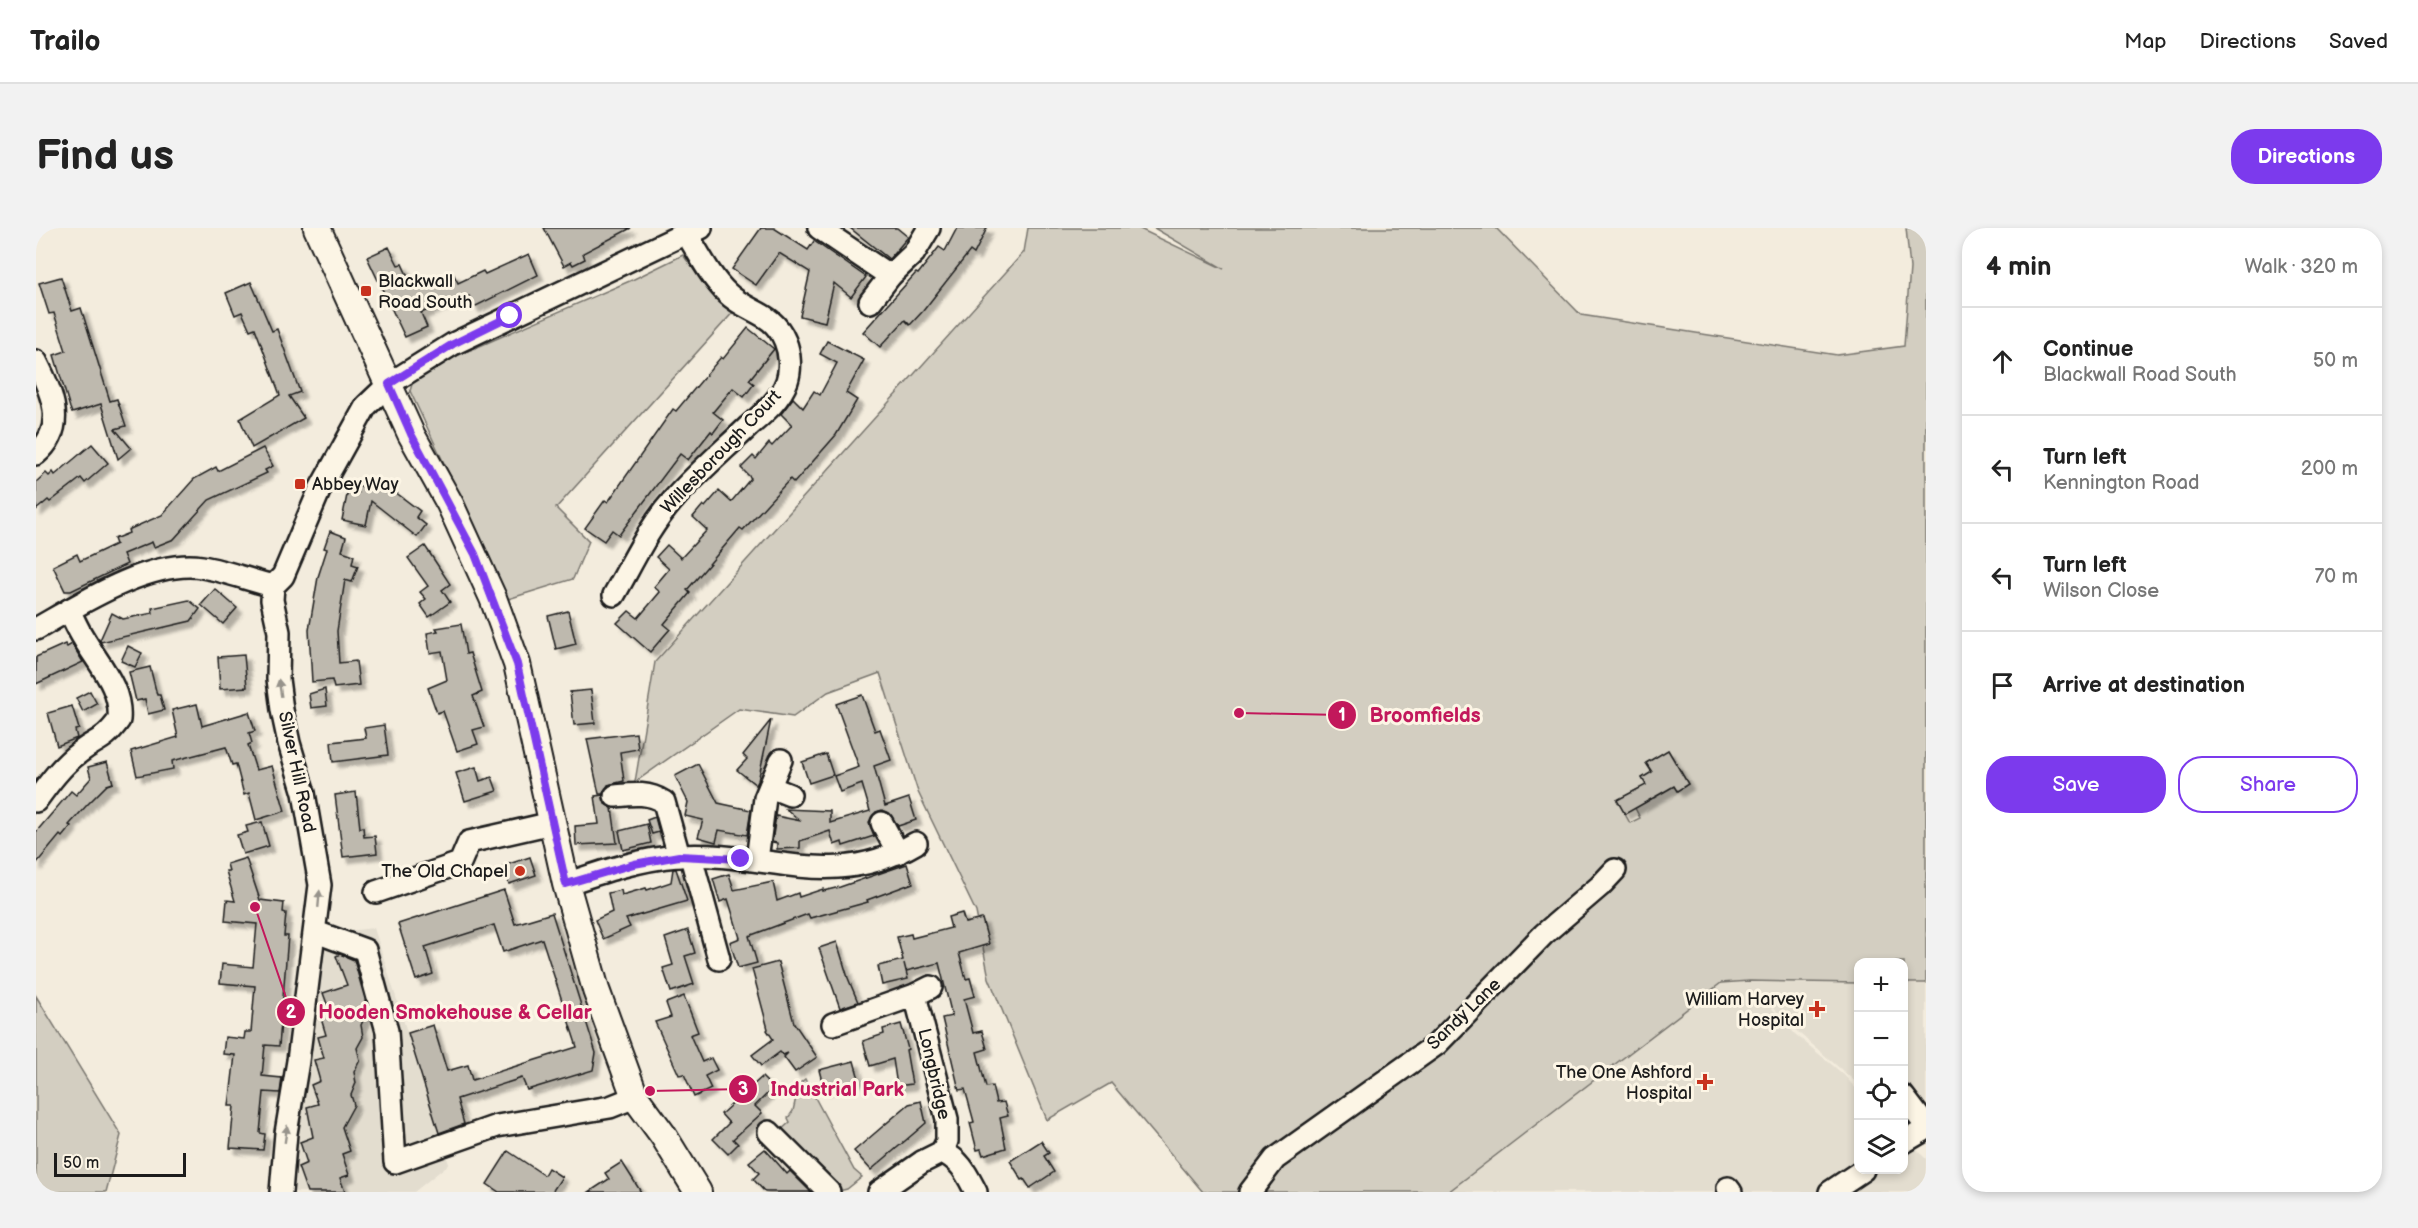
<!DOCTYPE html>
<html lang="en">
<head>
<meta charset="utf-8">
<style>
	body { margin:0; font-family:"Balsamiq Sans",sans-serif; background:#f2f2f2; color:#222 }
	.controls { position:absolute; right:18px; bottom:18px; display:grid; overflow:hidden; border-radius:12px; box-shadow:0 3px 9px #0003 }
	.controls button { width:54px; height:54px; display:grid; place-items:center; padding:0; border:0; border-bottom:2px solid #e0e0e0; background:#fff; color:#222; font:30px sans-serif }
	.scale { position:absolute; left:18px; bottom:15px; width:132px; box-sizing:border-box; padding-left:6px; border:3px solid #1c1c1c; border-top:0; font-size:16px; line-height:21px; white-space:nowrap; color:#1c1c1c; -webkit-text-stroke:4px #fcf5e5; paint-order:stroke }
	.stop { position:absolute; width:18px; height:18px; margin:-14px; border:4px solid #7c3aed; border-radius:50%; background:#fff }
	.stop.end { background:#7c3aed; border-color:#fff; box-shadow:0 2px 6px #0008 }
	.list { margin:0; padding:0; list-style:none }
	h2 { display:flex; justify-content:space-between; align-items:center; height:78px; margin:0; padding:0 24px; font-size:26px }
	h2 small { font-size:20px; font-weight:400; color:#767676 }
	.list li { display:grid; grid-template-columns:39px 1fr auto; gap:18px; align-items:center; box-sizing:border-box; height:108px; padding:0 24px; border-top:2px solid #e0e0e0 }
	.list b { display:block; font-size:22px; white-space:nowrap }
	.list p { margin:0; font-size:20px; white-space:nowrap; color:#767676 }
	.list em { font-size:20px; font-style:normal; color:#767676 }
	.actions { display:flex; gap:12px; padding:18px 24px }
	.actions a { flex:1; padding:14px 0; border:2px solid #7c3aed; border-radius:24px; text-align:center; font-size:21px; color:#7c3aed }
	.actions .main { background:#7c3aed; color:#fff }
	.icon { flex:none; width:33px; height:33px; fill:none; stroke:currentColor; stroke-width:2; stroke-linecap:round; stroke-linejoin:round }
	.map { position:relative; flex:none; width:1890px; height:964px; overflow:hidden; border-radius:24px }
	header { display:flex; align-items:center; gap:36px; box-sizing:border-box; height:84px; padding:0 30px; background:#fff; border-bottom:2px solid #e0e0e0 }
	header strong { font-size:28px }
	nav { display:flex; gap:33px; margin-inline-start:auto; font-size:21px }
	.intro { display:flex; align-items:center; justify-content:space-between; box-sizing:border-box; height:144px; padding:0 36px }
	h1 { margin:0; font-size:42px }
	.button { padding:15px 27px; border-radius:24px; background:#7c3aed; color:#fff; font-size:21px; font-weight:700 }
	main { display:flex; gap:36px; padding:0 36px }
	aside { flex:1; background:#fff; border-radius:24px; box-shadow:0 3px 9px #0003 }
	.map>svg:first-child { display:block }
	.built { fill:#e3ddcf }
	.green { fill:#d3cec1; stroke:#78756e; stroke-width:1.5; fill-rule:evenodd }
	.building { fill:#beb9ae; stroke:#1c1c1c; stroke-width:1.5; filter:url(#shadow) }
	.lines { fill:none; stroke-linecap:round; stroke-linejoin:round }
	.minor-casing { stroke:#1c1c1c; stroke-width:26 }
	.major-casing { stroke:#1c1c1c; stroke-width:30 }
	.minor { stroke:#fcf5e5; stroke-width:21 }
	.major { stroke:#fcf5e5; stroke-width:26 }
	.oneway { fill:#97938b }
	.route { stroke:#7c3aed; stroke-width:8 }
	.poi-dot { fill:#c8321e; stroke:#fcf5e5; stroke-width:2 }
	.labels { text-anchor:middle; dominant-baseline:central; stroke-width:6; stroke-linejoin:round; paint-order:stroke }
	.poi-label { font-size:18px; fill:#1c1c1c; stroke:#fcf5e5; text-anchor:end }
	.street-label { font-size:18px; fill:#1c1c1c; stroke:#fcf5e5 }
	.leader { fill:none; stroke:#c2185b; stroke-width:2 }
	.callout-dot { fill:#c2185b; stroke:#fcf5e5; stroke-width:2 }
	.mark-label { font-size:18px; text-anchor:middle; font-weight:bold; fill:#fff }
	.callout-label { font-size:20px; text-anchor:middle; font-weight:bold; fill:#c2185b; stroke:#fcf5e5; stroke-width:6; stroke-linejoin:round; paint-order:stroke }
</style>
</head>
<body>
<header>
<strong>Trailo</strong>
<nav><a>Map</a><a>Directions</a><a>Saved</a></nav>
</header>
<div class="intro"><h1>Find us</h1><a class="button">Directions</a></div>
<main>
<div class="map">
<svg width="1890" height="964" viewBox="0 0 1890 964">
	<defs>
		<filter id="shadow"><feDropShadow dx="5.5" dy="5.5" stdDeviation="1.5" flood-color="#0004"/></filter>
	</defs>
	<rect width="100%" height="100%" fill="#f3ecdd"/>
	<filter id="ink" filterUnits="userSpaceOnUse"><feTurbulence type="fractalNoise" baseFrequency=".0167" numOctaves="2"/><feDisplacementMap in="SourceGraphic" scale="12" xChannelSelector="R" yChannelSelector="G"/><feConvolveMatrix kernelMatrix="1 2 1 2 8 2 1 2 1" color-interpolation-filters="sRGB"/></filter>
	<g filter="url(#ink)">
		<g class="built">
			<polygon points="338,700 413,936 378,964 252,964 280,753 288,718 311,703"/>
			<polygon points="1713,753 1822,755 1822,856 1764,806 1723,766 1759,806 1807,846 1822,863 1822,942 1868,942 1868,909 1890,931 1890,964 1398,964 1583,803 1685,755"/>
			<polygon points="1868,756 1890,756 1890,918 1868,895"/>
		</g>
		<g class="green">
			<path d="M992,0H1102L1188,41L1118,0H1460L1545,87L1801,127L1868,118L1874,40L1870,0H1890V755H1868V734H1822V755L1713,753L1685,755L1412,964H1167L1075,855L1011,892L953,750L940,684L882,564L844,445L792,464L757,489L703,481L599,554L619,434L988,24ZM1632,522L1652,556L1641,563L1638,558L1618,570L1606,550L1616,544L1610,535ZM1602,561L1610,574L1599,580L1604,590L1594,595L1581,572Z"/>
			<polygon points="647,27 672,61 700,81 520,280 553,313 537,351 472,371 374,163 379,146 596,52"/>
			<polygon points="0,768 85,907 70,964 0,964"/>
			<polygon points="769,851 818,942 826,949 811,961 803,963 744,903 754,894 752,890 757,883 763,856"/>
		</g>
		<g class="building">
			<polygon points="508,0 595,0 547,25 549,31 537,37 535,34 528,38"/>
			<polygon points="725,0 738,0 772,22 778,13 830,49 815,69 798,55 789,94 764,88 774,44 743,25 720,57 696,41"/>
			<polygon points="814,0 861,0 872,9 853,31"/>
			<polygon points="921,0 951,0 938,26 934,23 887,83 874,97 869,92 844,119 827,104 880,45 882,46 903,19 909,23"/>
			<polygon points="353,19 362,37 366,36 377,60 397,50 398,54 417,45 422,55 447,43 449,46 493,26 502,47 438,79 433,68 417,76 415,72 385,85 391,99 369,109 331,29"/>
			<polygon points="25,49 36,83 45,80 74,173 81,171 90,198 79,201 95,220 82,231 65,176 36,185 34,180 18,127 30,123 18,85 13,86 3,55"/>
			<polygon points="215,54 236,103 241,101 264,164 253,168 268,190 216,220 204,191 244,167 219,100 214,102 206,84 199,87 190,65"/>
			<polygon points="712,100 738,121 713,152 718,156 708,169 697,160 677,184 687,192 677,205 675,203 652,232 644,226 583,307 576,302 568,313 549,300 569,272 572,274 637,181 640,183 685,129 687,131"/>
			<polygon points="791,113 828,132 810,165 821,172 800,207 758,255 754,251 707,302 704,300 651,362 654,365 628,396 634,401 614,424 581,395 593,383 602,390 624,364 618,359 633,341 620,329 631,317 645,330 671,302 657,289 667,277 669,279 683,263 695,274 715,250 705,240 717,228 720,231 733,215 736,218 756,197 745,186 757,170 767,180 778,163 784,167 801,135 784,126"/>
			<polygon points="56,216 72,235 49,255 45,250 14,274 12,272 0,282 0,254 10,245 13,248 17,244 19,247"/>
			<polygon points="227,220 237,238 229,242 231,245 173,272 138,311 118,319 116,314 87,326 91,336 35,363 29,363 17,338 41,326 44,333 80,316 78,311 93,305 92,302 126,287 158,251 180,239 182,243"/>
			<polygon points="315,257 357,266 359,264 384,283 380,289 390,297 381,309 335,273 330,297 306,292 312,262 322,264"/>
			<polygon points="294,303 310,309 306,323 318,327 316,336 322,338 316,354 309,352 301,403 303,435 320,433 323,457 298,460 296,452 276,454 273,402 282,349 291,321 288,320"/>
			<polygon points="389,318 414,356 406,362 414,374 393,389 384,376 390,371 384,364 392,358 372,330"/>
			<polygon points="179,361 201,380 187,396 165,377"/>
			<polygon points="153,372 164,381 155,393 65,414 64,412 76,385 87,391 117,385 116,380"/>
			<polygon points="532,383 540,416 520,421 512,388"/>
			<polygon points="425,396 430,426 434,425 446,464 437,468 448,499 437,502 442,516 421,523 407,483 401,485 392,460 411,452 406,423 394,425 391,405 402,403 400,400"/>
			<polygon points="29,416 31,419 36,416 47,434 0,456 0,429"/>
			<polygon points="92,418 106,425 99,439 85,433"/>
			<polygon points="208,427 211,459 184,461 182,429"/>
			<polygon points="114,439 121,467 124,467 128,482 112,486 109,471 100,473 93,444"/>
			<polygon points="289,461 291,478 275,480 273,466"/>
			<polygon points="555,462 559,495 538,497 534,464"/>
			<polygon points="54,463 61,476 47,484 40,470"/>
			<polygon points="826,467 839,503 844,501 855,532 838,538 849,578 873,570 880,592 862,598 853,585 846,582 840,584 833,594 838,608 807,618 806,614 798,617 794,603 764,613 764,620 741,621 741,615 736,614 740,588 765,593 750,581 794,583 794,595 834,583 826,556 804,564 798,548 823,539 800,476"/>
			<polygon points="161,476 166,498 213,484 219,503 213,505 216,515 212,517 220,542 236,538 249,583 220,592 213,565 208,567 200,536 196,537 190,519 136,533 137,541 101,548 95,523 142,509 136,482"/>
			<polygon points="36,478 43,501 39,502 41,510 21,518 12,485"/>
			<polygon points="735,492 722,553 720,557 701,542 711,531 707,527"/>
			<polygon points="348,497 352,527 297,534 295,514 330,510 328,500"/>
			<polygon points="600,505 602,521 584,524 588,553 572,557 567,566 563,566 551,511"/>
			<polygon points="1632,522 1652,556 1641,563 1638,558 1589,586 1581,572 1610,557 1606,550 1616,544 1610,535"/>
			<polygon points="790,526 797,547 773,555 766,534"/>
			<polygon points="71,534 77,555 71,557 51,577 33,597 35,598 26,609 24,607 0,636 0,604 35,563 40,567 55,550 52,539"/>
			<polygon points="662,536 682,575 715,582 711,607 683,602 680,614 662,609 667,592 649,588 652,574 639,548"/>
			<polygon points="440,539 444,553 456,549 461,563 429,573 420,545"/>
			<polygon points="320,564 324,600 327,599 328,609 339,608 341,625 307,629 299,567"/>
			<polygon points="567,567 569,576 576,580 581,615 540,617 539,598 563,596 559,568"/>
			<polygon points="619,589 623,604 616,606 611,592"/>
			<polygon points="226,594 233,618 207,626 201,607 212,604 210,598"/>
			<polygon points="611,596 615,615 587,622 583,603"/>
			<polygon points="494,629 500,647 473,656 467,638"/>
			<polygon points="210,630 224,672 248,675 247,684 250,685 248,708 252,708 243,818 229,817 226,848 246,850 244,865 228,864 224,905 229,906 227,922 194,920 198,878 193,878 199,827 187,826 189,809 208,811 209,804 215,804 219,758 184,755 186,736 217,739 221,696 189,693 191,672 199,673 190,643 193,643 191,636"/>
			<polygon points="871,636 877,655 831,672 832,674 774,690 772,686 713,708 721,735 702,740 694,714 704,710 692,671 684,674 677,651 693,646 698,662 737,654 741,673 762,665 763,669 787,661 787,663 804,659"/>
			<polygon points="637,641 640,641 651,673 590,691 594,699 567,711 559,692 576,684 572,665 585,662 586,667 610,660 611,662 635,654"/>
			<polygon points="468,662 479,696 516,685 560,825 557,842 491,862 486,850 421,871 428,896 403,905 372,805 397,797 411,843 432,837 436,852 541,819 506,711 467,724 458,697 389,719 397,746 380,752 362,696"/>
			<polygon points="926,685 929,695 946,691 953,716 923,725 930,751 934,750 939,768 928,771 937,805 946,803 951,821 941,824 950,859 956,858 960,875 968,874 972,888 964,890 970,920 947,927 945,921 941,922 934,895 938,894 929,861 923,862 906,790 916,788 903,735 870,743 868,735 872,751 846,757 842,738 867,732 861,709 875,706 876,710 915,700 912,689"/>
			<polygon points="652,702 659,725 649,728 658,756 635,764 627,740 637,737 629,710"/>
			<polygon points="801,714 812,750 822,774 804,780 783,720"/>
			<polygon points="304,726 318,732 329,771 330,786 325,797 327,809 321,820 324,832 318,844 320,855 315,867 318,877 306,899 314,923 306,926 313,947 304,950 309,964 271,964 262,939 271,935 264,914 277,909 271,879 282,876 275,857 284,853 278,832 288,830 282,809 290,807 284,787 294,784 287,765 311,757 300,728"/>
			<polygon points="742,734 758,795 781,829 759,844 748,829 752,825 747,827 744,824 725,838 716,827 737,811 731,802 732,801 716,741"/>
			<polygon points="648,768 662,804 654,807 666,834 675,830 681,842 669,848 675,861 658,869 648,846 643,847 619,794 635,789 630,775"/>
			<polygon points="865,796 872,821 870,822 876,856 861,858 857,831 834,838 827,813 848,806 847,801"/>
			<polygon points="818,833 823,851 788,861 783,842"/>
			<polygon points="726,849 737,860 719,878 726,885 697,911 702,916 692,926 677,911 693,895 685,886"/>
			<polygon points="885,873 890,895 835,942 818,923 873,876"/>
			<polygon points="1005,913 1013,925 1008,928 1018,944 994,960 988,951 986,952 974,933"/>
			<polygon points="729,921 751,946 754,943 775,964 729,964 717,951 723,945 713,934"/>
			<polygon points="472,923 508,947 512,940 526,949 516,964 463,964 451,956"/>
			<polygon points="586,934 605,964 553,964 573,951 569,945"/>
		</g>
		<g class="lines">
			<g class="minor-casing">
				<g id="minor">
					<polyline points="783,0 854,48"/>
					<polyline points="834,74 854,48 878,25 893,0"/>
					<path d="M0,133C16,165 32,199 0,226"/>
					<path d="M578,367C597,334 612,300 638,271C661,245 688,222 713,198C727,186 745,171 751,153C755,141 754,125 749,113C737,83 711,85 691,65C674,49 663,25 650,5"/>
					<path d="M0,401C44,376 114,331 166,339C190,343 213,352 237,358"/>
					<polyline points="734,559 754,567"/>
					<path d="M579,568C598,566 612,564 628,574L643,628"/>
					<path d="M0,573C13,555 26,537 44,524C62,510 67,514 83,492C86,460 63,437 48,411C42,402 38,392 33,382"/>
					<polyline points="846,595 862,625"/>
					<polyline points="655,629 683,731"/>
					<polyline points="721,632 729,570 745,532"/>
					<path d="M530,656C565,644 604,631 642,628C729,622 795,665 880,615"/>
					<polyline points="340,664 424,635 433,614 516,595"/>
					<polyline points="280,704 329,722 351,803 359,934 461,898 574,879 599,869"/>
					<polyline points="879,767 911,891 911,913 906,924"/>
					<polyline points="797,796 879,767 895,759"/>
					<polyline points="1868,869 1890,898"/>
					<polyline points="733,904 793,964"/>
					<polyline points="1868,914 1890,901"/>
					<polyline points="1692,960 1695,964"/>
					<polyline points="245,964 250,905 262,833 284,657 268,565 253,515 246,482 242,451 243,404 236,372 237,358 247,348 284,261 330,178 353,156 417,116 650,5 665,0"/>
					<path d="M843,964L886,934L906,924C925,932 931,947 940,964"/>
					<polyline points="1214,964 1239,931 1401,816 1508,706 1564,658 1579,642"/>
					<polyline points="1794,964 1827,942"/>
				</g>
			</g>
			<g class="major-casing">
				<polyline id="major" points="281,0 375,206 414,276 457,370 481,436 530,656 560,762 599,869 627,907 662,964"/>
			</g>
			<use href="#minor" class="minor"/>
			<use href="#major" class="major"/>
		</g>
		<defs><path id="oneway-solid" d="M-6-.8H1V-3.2L6.5 0L1 3.2V.8H-6Z" transform="scale(1.5)"/></defs>
		<g class="oneway">
			<use href="#oneway-solid" transform="translate(244 460) rotate(-99)"/>
			<use href="#oneway-solid" transform="translate(283 671) rotate(-85)"/>
			<use href="#oneway-solid" transform="translate(250 906) rotate(-82)"/>
		</g>
	</g>
	<g class="lines" filter="url(#ink)">
		<polyline class="route" points="474,88 417,116 353,156 375,206 439,326 481,436 530,656 598,636 643,628 705,631"/>
	</g>
	<g class="poi-dot">
		<rect x="324" y="57" width="12" height="12" rx="3"/>
		<rect x="258" y="250" width="12" height="12" rx="3"/>
		<circle cx="484" cy="643" r="6"/>
		<path d="M1778 772h6v6h6v6h-6v6h-6v-6h-6v-6h6z"/>
		<path d="M1666 845h6v6h6v6h-6v6h-6v-6h-6v-6h6z"/>
	</g>
	<g class="labels">
		<g class="poi-label">
			<text x="342" y="53" text-anchor="start">Blackwall<tspan x="342" dy="21">Road South</tspan></text>
			<text x="276" y="256" text-anchor="start">Abbey Way</text>
			<text x="472" y="643">The Old Chapel</text>
			<text x="1768" y="771">William Harvey<tspan x="1768" dy="21">Hospital</tspan></text>
			<text x="1656" y="844">The One Ashford<tspan x="1656" dy="21">Hospital</tspan></text>
		</g>
		<g class="street-label">
			<text transform="translate(685 224) rotate(-46)">Willesborough Court</text>
			<text transform="translate(261 544) rotate(78)">Silver Hill Road</text>
			<text transform="translate(1428 786) rotate(-44)">Sandy Lane</text>
			<text transform="translate(898 846) rotate(77)">Longbridge</text>
		</g>
	</g>
	<path class="leader" d="M1203 485L1306 487M219 679L255 784M614 863L707 861"/>
	<g class="callout-dot">
		<circle cx="1203" cy="485" r="6"/>
		<circle cx="219" cy="679" r="6"/>
		<circle cx="614" cy="863" r="6"/>
		<circle cx="1306" cy="487" r="15"/>
		<circle cx="255" cy="784" r="15"/>
		<circle cx="707" cy="861" r="15"/>
	</g>
	<g class="mark-label">
		<text x="1306" y="493">1</text>
		<text x="255" y="790">2</text>
		<text x="707" y="867">3</text>
	</g>
	<g class="callout-label">
		<text x="1389" y="494">Broomfields</text>
		<text x="419" y="791">Hooden Smokehouse &amp; Cellar</text>
		<text x="801" y="868">Industrial Park</text>
	</g>
</svg>
<div class="controls">
<button>+</button>
<button>−</button>
<button><svg class="icon" aria-label="locate" viewBox="0 0 24 24"><circle cx="12" cy="12" r="6"/><path d="M12 2v4M12 18v4M2 12h4M18 12h4"/></svg></button>
<button><svg class="icon" aria-label="layers" viewBox="0 0 24 24"><path d="M12 4l9 5-9 5-9-5zM3 14l9 5 9-5"/></svg></button>
</div>
<div class="scale">50 m</div>
<div class="stop" style="left:474px;top:88px"></div>
<div class="stop end" style="left:705px;top:631px"></div>
</div>
<aside>
<h2>4 min<small>Walk · 320 m</small></h2>
<ul class="list">
<li><svg class="icon" aria-label="ahead" viewBox="0 0 24 24"><path d="M12 20V5M6 11l6-6 6 6"/></svg><div><b>Continue</b><p>Blackwall Road South</p></div><em>50 m</em></li>
<li><svg class="icon" aria-label="left" viewBox="0 0 24 24"><path d="M17 20v-9H6M10 6l-5 5 5 5"/></svg><div><b>Turn left</b><p>Kennington Road</p></div><em>200 m</em></li>
<li><svg class="icon" aria-label="left" viewBox="0 0 24 24"><path d="M17 20v-9H6M10 6l-5 5 5 5"/></svg><div><b>Turn left</b><p>Wilson Close</p></div><em>70 m</em></li>
<li><svg class="icon" aria-label="arrive" viewBox="0 0 24 24"><path d="M6 21V4h12l-3 4 3 4H6"/></svg><div><b>Arrive at destination</b></div></li>
</ul>
<div class="actions"><a class="main">Save</a><a>Share</a></div>
</aside>
</main>
</body>
</html>
